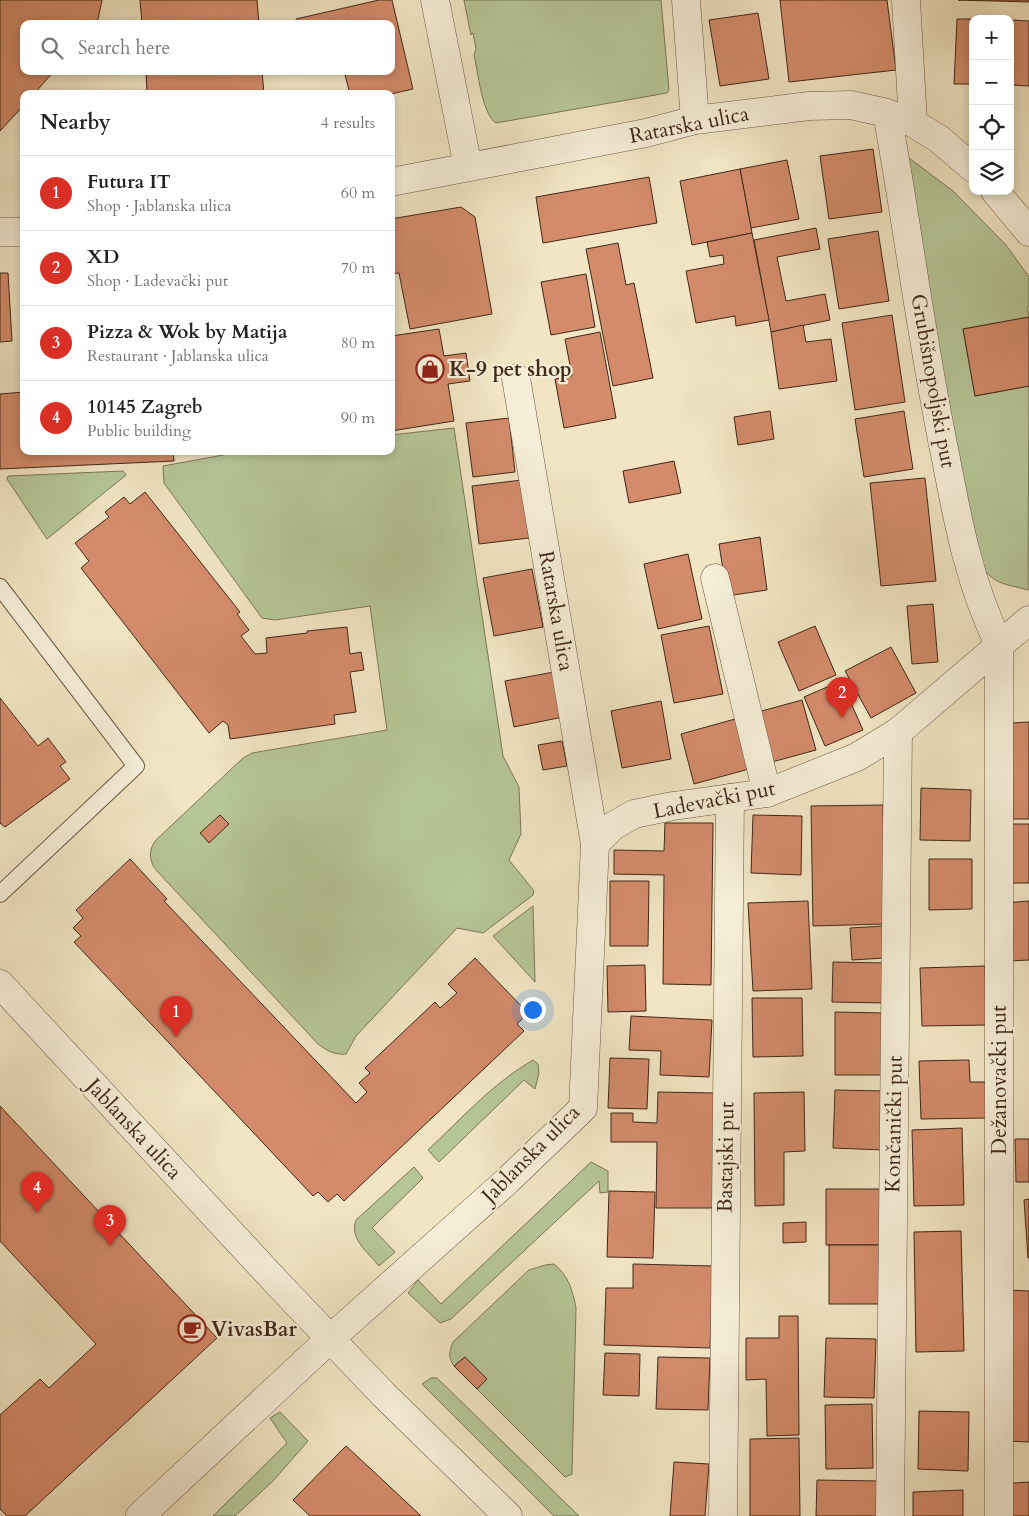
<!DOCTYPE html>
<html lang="en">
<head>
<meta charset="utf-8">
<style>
	body { margin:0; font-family:Cardo,serif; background:#f6f6f6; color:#222 }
	.controls { position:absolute; right:15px; top:15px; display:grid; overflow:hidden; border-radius:10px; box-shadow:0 2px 8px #0003 }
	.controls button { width:45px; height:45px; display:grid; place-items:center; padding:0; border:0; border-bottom:1px solid #e0e0e0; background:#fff; color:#222; font:25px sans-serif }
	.you { position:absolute; left:532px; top:1009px; width:18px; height:18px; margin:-12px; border:4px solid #fff; border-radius:50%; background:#1a73e8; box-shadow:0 0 0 8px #1a73e833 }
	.badge { display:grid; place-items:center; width:32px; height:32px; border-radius:50%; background:#d93025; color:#fff; font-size:16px; font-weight:700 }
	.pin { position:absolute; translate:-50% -41px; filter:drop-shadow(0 1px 2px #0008) }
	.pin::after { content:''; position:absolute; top:26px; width:18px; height:15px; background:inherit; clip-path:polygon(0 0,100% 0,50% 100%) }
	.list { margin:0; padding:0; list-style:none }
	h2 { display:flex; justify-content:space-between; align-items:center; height:65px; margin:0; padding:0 20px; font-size:21px }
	h2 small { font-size:16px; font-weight:400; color:#767676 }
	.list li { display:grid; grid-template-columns:32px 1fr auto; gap:15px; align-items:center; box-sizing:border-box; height:75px; padding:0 20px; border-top:1px solid #e0e0e0 }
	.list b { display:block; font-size:19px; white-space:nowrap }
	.list p { margin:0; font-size:16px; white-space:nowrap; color:#767676 }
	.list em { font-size:16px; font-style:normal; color:#767676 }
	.icon { flex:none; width:28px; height:28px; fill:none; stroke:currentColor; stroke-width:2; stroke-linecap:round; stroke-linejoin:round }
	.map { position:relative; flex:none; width:1029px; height:1516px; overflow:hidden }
	.search { position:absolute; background:#fff; box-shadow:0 2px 8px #0003; left:20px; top:20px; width:375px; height:55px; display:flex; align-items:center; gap:12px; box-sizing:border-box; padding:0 18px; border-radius:10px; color:#767676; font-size:19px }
	.panel { position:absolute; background:#fff; box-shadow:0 2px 8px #0003; left:20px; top:90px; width:375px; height:365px; border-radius:10px }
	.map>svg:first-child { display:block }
	.green { fill:#b6c697; stroke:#7c7658 }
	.building { fill:#d38b6b; stroke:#412718 }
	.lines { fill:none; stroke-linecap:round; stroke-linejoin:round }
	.service-casing { stroke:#6d5643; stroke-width:18 }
	.minor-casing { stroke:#6d5643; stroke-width:29 }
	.tertiary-casing { stroke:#6d5643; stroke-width:29 }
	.service { stroke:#f6eed8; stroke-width:16 }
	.minor { stroke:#f6eed8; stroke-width:28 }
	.tertiary { stroke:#f6eed8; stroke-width:28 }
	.labels { text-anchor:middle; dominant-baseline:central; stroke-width:4.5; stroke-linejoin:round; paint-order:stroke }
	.street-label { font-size:21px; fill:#412718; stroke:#f6eed8 }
	.poi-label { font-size:21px; font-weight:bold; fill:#412718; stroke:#f6eed8; text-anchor:start }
</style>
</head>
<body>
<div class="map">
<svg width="1029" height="1516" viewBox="0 0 1029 1516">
	<rect width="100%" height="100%" fill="#f1e5c3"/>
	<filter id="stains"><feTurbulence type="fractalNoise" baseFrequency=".004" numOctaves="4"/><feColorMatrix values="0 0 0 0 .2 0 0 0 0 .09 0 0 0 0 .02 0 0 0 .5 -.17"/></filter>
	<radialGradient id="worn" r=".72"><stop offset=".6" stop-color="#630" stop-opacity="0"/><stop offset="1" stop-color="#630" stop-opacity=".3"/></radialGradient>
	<g class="green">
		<path d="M464,0H661L669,90L667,93L496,123C482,114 478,72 474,55L476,49L473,33L471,35Z"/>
		<path d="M905,155L953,191L1006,245L1029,277V306L1027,307L1029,317L963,329L975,396L1029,386L1028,590C1003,583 992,585 979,561L956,455Z"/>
		<path d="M454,428L503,756L519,787L521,834L509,860L534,891L533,895L483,933L457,928L356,1036L346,1054C335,1055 327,1051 318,1044L157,871C149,862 148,850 156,840L243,758L252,753L387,730L370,606L275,620L262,618L164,483L163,466L245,451H391V435Z"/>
		<polygon points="123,471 126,475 47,539 7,479 8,476"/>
		<polygon points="533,906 535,982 493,936"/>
		<path d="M533,1060L538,1064L539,1073L535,1089L524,1080L439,1162L428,1150C461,1119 493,1083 533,1060Z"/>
		<polygon points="591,1162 608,1171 608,1192 600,1193 599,1181 451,1319 440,1323 408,1293 418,1280 441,1304"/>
		<path d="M414,1167L423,1178L372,1228L395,1252L379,1266C368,1252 349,1239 356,1220Z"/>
		<path d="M554,1264C568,1275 573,1291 576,1308L572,1474L565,1477L477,1389L487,1379L465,1357L454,1366C448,1357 449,1352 453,1342L529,1270L545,1265Z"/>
		<polygon points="431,1378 437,1378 579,1516 554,1516 422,1384"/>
		<polygon points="280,1412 308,1441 273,1481 235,1516 213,1516 287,1443 270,1418"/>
	</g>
	<g class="building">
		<polygon points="0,0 102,0 97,24 24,24 24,71 54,71 34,94 24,94 24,105 0,131"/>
		<polygon points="140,0 257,0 259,24 142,24"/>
		<polygon points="379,0 392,0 413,89 391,94 350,94 344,71 391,71 391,24 297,24 296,19"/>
		<polygon points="780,0 887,0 896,70 789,82"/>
		<polygon points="958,0 1029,0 1029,2"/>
		<polygon points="758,13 769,79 720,86 709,20"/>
		<polygon points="957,19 973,19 973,84 954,84"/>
		<polygon points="1010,20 1029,21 1029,86 1010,85"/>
		<polygon points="146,71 262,71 264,94 147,94"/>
		<polygon points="873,149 882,212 829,219 820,156"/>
		<polygon points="787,160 799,219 751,228 740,169"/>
		<polygon points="740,169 752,233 692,245 680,181"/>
		<polygon points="649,177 657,223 543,243 536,197"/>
		<polygon points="461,207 475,217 492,314 410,329 399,273 391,274 391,219"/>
		<polygon points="816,228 820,249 777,257 786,301 825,294 830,320 771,332 754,240"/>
		<polygon points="878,231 889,301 839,309 828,239"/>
		<polygon points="752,233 769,320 736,326 735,316 696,323 686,271 724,264 723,255 710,257 707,242"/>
		<polygon points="618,243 626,285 634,283 653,378 613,386 586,249"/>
		<polygon points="0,273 8,273 12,341 0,342"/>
		<polygon points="586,274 595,327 551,335 541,282"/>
		<polygon points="892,315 905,402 855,410 842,323"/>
		<polygon points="1029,317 1029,386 975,396 963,329"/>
		<polygon points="803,325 806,342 831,339 837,381 779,389 771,332"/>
		<polygon points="439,329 444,356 466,353 470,381 448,384 454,421 391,431 391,336"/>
		<polygon points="600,332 616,418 564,428 555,379 572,376 565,339"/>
		<polygon points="24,392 24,451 173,451 174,461 0,469 0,394"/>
		<polygon points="770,411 774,439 738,445 734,417"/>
		<polygon points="904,411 913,469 864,477 855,419"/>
		<polygon points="509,418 515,472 473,477 466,423"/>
		<polygon points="674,461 681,493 629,503 623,471"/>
		<polygon points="925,478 936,581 881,586 870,483"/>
		<polygon points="522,480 529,538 479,544 472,486"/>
		<polygon points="145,492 240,612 237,614 249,630 241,636 255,654 267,653 266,638 307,633 307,631 347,627 350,654 361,652 364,670 350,672 356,712 334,715 335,724 230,739 228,725 223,721 209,733 81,568 89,561 75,543 109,517 105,512 124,497 130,504"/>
		<polygon points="760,537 767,590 727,596 719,544"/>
		<polygon points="688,554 702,619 658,629 644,564"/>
		<polygon points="532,569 543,627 494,636 483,578"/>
		<polygon points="933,604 938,662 912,664 907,606"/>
		<polygon points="709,626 723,694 674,703 661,635"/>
		<polygon points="815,626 836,675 799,691 778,642"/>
		<polygon points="891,647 916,693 871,718 845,671"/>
		<polygon points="554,672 563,717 514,727 505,681"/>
		<polygon points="841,681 863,730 825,746 804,697"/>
		<polygon points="0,698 38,746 48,738 66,762 60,766 70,779 5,827 0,823"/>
		<polygon points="802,700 816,750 761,765 747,715"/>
		<polygon points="661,701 671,759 622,768 611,711"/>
		<polygon points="735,719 749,769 694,784 681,734"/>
		<polygon points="1029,722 1029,819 1013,819 1012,723"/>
		<polygon points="562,741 567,766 543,770 538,745"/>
		<polygon points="921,788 971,790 970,841 920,840"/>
		<polygon points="883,805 886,924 813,926 811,806"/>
		<polygon points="220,815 229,824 209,843 200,833"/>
		<polygon points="753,815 802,816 801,875 751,873"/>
		<polygon points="665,823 713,823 711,985 663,984 664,875 614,874 614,850 664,851"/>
		<rect x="1007" y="824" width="22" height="59"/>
		<polygon points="130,859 167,899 164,901 356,1103 367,1092 359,1083 370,1073 365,1068 435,1002 440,1008 457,993 448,984 475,958 528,1013 517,1024 524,1031 344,1201 337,1194 328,1202 318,1192 313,1196 74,942 81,936 73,928 83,918 76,910"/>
		<polygon points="929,859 972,859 972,909 929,910"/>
		<polygon points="610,881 649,881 648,946 610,946"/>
		<polygon points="808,901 812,989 753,991 748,903"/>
		<polygon points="1029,901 1029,960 1010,961 1005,903"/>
		<polygon points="884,926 885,958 852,960 850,928"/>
		<polygon points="833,962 886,963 886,1003 832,1002"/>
		<polygon points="645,965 646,1011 608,1012 607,966"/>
		<polygon points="985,966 987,1025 922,1026 920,968"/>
		<polygon points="752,998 802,998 803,1056 753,1057"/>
		<polygon points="835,1012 884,1013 883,1075 835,1075"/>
		<polygon points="631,1016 712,1020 709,1077 660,1075 661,1051 629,1050"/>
		<polygon points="610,1058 649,1059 647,1109 608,1108"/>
		<polygon points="969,1060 970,1082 987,1082 988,1118 921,1119 919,1061"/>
		<polygon points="835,1090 885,1091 883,1150 833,1148"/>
		<polygon points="658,1092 715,1093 713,1208 656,1208 657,1142 611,1142 611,1113 633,1113 633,1122 657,1123"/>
		<polygon points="804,1092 805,1151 784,1152 784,1205 755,1206 754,1093"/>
		<polygon points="0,1106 217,1338 25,1516 7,1516 0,1509 0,1415 40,1379 49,1388 96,1344 0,1241"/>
		<polygon points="962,1128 964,1205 914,1206 912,1130"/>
		<polygon points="1015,1139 1029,1139 1029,1182 1016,1182"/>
		<polygon points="826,1189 887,1189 879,1245 826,1245"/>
		<polygon points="609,1191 655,1192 653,1258 607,1257"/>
		<polygon points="1029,1199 1029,1258 1028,1258 1024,1200"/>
		<polygon points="806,1222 806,1242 783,1243 783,1223"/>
		<polygon points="961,1231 964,1351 916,1352 914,1232"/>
		<rect x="829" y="1245" width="50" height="59"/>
		<polygon points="633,1264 713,1266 710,1348 604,1345 606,1288 633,1288"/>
		<polygon points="1008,1290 1029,1291 1029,1442 1005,1441"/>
		<polygon points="779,1316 798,1316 799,1435 767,1436 766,1379 746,1380 746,1338 779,1338"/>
		<polygon points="826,1338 876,1339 874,1398 824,1397"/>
		<polygon points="605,1353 640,1354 639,1396 603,1395"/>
		<polygon points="465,1357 487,1379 477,1389 454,1366"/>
		<polygon points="658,1357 710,1358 708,1410 656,1409"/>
		<polygon points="872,1404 873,1468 826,1469 825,1405"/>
		<polygon points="919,1411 969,1412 968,1471 918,1469"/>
		<polygon points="799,1438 800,1516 750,1516 750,1439"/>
		<polygon points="346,1446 372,1470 421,1516 310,1516 293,1500"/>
		<polygon points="674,1462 709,1464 705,1516 670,1516"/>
		<polygon points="817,1480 878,1481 877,1516 816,1516"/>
		<polygon points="1029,1482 1029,1516 1003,1516 1001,1484"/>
		<polygon points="963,1490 963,1516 913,1516 913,1492"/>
	</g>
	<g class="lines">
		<g class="service-casing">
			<polyline id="service" points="0,587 136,766 0,894"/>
		</g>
		<g class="minor-casing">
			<g id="minor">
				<polyline points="435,0 468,167"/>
				<polyline points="686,0 695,120"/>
				<polyline points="906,0 913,123"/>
				<path d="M887,113C908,228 922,345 946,459C958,523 970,585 999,644V1516"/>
				<polyline points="391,182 646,133 695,120 809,106 851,105 887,113 913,123 939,139 973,168"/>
				<polyline points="995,191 1029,232"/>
				<polyline points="0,232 24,232"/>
				<polyline points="715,578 767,793"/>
				<polyline points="595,844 613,826 634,814 673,806 767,793 857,757 898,732 1029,620"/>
				<polyline points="140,1516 331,1338 507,1181 583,1108 595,844 516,378"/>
				<polyline points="723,1516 730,798"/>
				<polyline points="890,1516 898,732"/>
			</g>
		</g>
		<g class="tertiary-casing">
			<polyline id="tertiary" points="0,984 279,1285 384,1395 508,1516"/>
		</g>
		<use href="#service" class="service"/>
		<use href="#minor" class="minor"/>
		<use href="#tertiary" class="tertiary"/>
	</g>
	<defs>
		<g id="shop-ring" transform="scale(1.4375)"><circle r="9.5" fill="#f6eed8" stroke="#8f2418" stroke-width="1.5"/><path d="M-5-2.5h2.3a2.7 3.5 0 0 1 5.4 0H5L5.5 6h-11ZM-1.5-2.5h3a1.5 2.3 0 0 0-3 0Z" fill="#8f2418"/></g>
		<g id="cafe-ring" transform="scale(1.4375)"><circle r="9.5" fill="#f6eed8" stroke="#8f2418" stroke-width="1.5"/><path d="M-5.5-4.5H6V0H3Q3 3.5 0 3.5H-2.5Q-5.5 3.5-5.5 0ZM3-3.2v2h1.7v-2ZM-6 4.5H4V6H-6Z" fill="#8f2418"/></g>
	</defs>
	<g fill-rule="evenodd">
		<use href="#shop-ring" x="430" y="369"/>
		<use href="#cafe-ring" x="192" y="1329"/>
	</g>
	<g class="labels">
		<g class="street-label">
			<text transform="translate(689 125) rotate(-11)">Ratarska ulica</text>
			<text transform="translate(933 381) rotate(80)">Grubišnopoljski put</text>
			<text transform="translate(556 611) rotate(80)">Ratarska ulica</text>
			<text transform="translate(714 800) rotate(-11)">Ladevački put</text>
			<text transform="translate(999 1080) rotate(-90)">Dežanovački put</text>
			<text transform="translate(894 1124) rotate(-89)">Končanički put</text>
			<text transform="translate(134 1129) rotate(47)">Jablanska ulica</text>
			<text transform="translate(531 1154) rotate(-45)">Jablanska ulica</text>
			<text transform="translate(726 1157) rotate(-89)">Bastajski put</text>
		</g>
		<g class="poi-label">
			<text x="449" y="369">K-9 pet shop</text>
			<text x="211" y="1329">VivasBar</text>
		</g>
	</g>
	<rect width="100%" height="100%" filter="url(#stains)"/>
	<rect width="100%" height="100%" fill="url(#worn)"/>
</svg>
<div class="controls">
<button>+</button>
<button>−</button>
<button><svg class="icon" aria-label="locate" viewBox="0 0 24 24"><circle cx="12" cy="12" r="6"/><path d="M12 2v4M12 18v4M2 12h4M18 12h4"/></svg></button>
<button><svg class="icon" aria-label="layers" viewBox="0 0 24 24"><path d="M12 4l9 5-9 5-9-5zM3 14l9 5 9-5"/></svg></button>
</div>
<div class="you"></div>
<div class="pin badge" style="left:176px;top:1037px">1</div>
<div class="pin badge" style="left:842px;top:718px">2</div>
<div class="pin badge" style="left:110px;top:1246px">3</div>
<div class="pin badge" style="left:37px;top:1213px">4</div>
<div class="search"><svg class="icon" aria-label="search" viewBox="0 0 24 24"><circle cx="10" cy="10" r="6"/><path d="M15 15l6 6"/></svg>Search here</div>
<section class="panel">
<h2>Nearby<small>4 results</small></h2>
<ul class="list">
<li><span class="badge">1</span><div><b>Futura IT</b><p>Shop · Jablanska ulica</p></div><em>60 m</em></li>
<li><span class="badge">2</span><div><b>XD</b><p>Shop · Ladevački put</p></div><em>70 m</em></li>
<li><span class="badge">3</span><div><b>Pizza &amp; Wok by Matija</b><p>Restaurant · Jablanska ulica</p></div><em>80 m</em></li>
<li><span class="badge">4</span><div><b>10145 Zagreb</b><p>Public building</p></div><em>90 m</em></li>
</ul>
</section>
</div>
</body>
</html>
